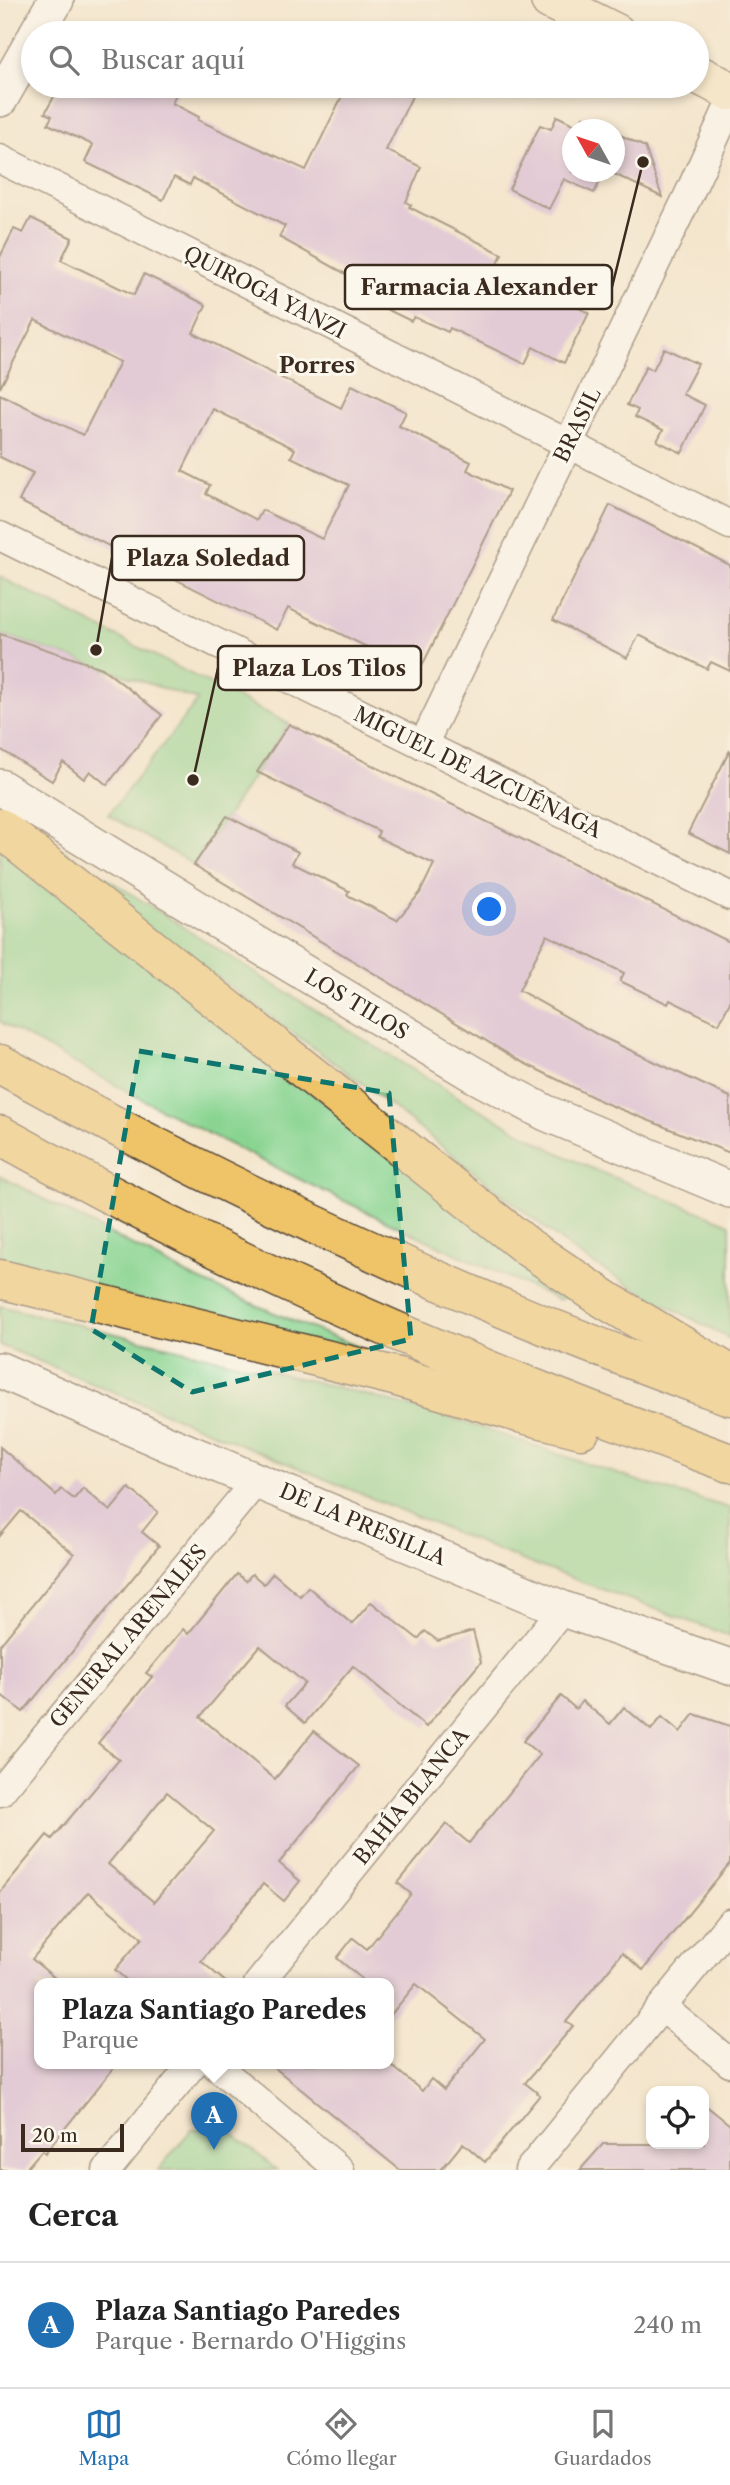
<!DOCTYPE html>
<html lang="es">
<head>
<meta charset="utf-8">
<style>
	body { margin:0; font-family:"Libre Caslon Text",serif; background:#f6f6f6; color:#222 }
	.controls { position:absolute; right:21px; bottom:21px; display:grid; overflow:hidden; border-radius:14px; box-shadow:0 4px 10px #0003 }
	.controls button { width:63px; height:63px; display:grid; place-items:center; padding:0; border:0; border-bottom:2px solid #e0e0e0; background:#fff; color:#222; font:35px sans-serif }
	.compass { position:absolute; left:562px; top:119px; width:63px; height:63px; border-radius:50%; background:#fff; box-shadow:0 4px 10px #0003; rotate:310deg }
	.scale { position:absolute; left:21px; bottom:18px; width:103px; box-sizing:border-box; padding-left:7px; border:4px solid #3b2a1e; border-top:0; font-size:19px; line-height:24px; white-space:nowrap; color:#3b2a1e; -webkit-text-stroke:5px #fbf7ec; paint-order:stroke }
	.you { position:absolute; left:490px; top:910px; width:24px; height:24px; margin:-18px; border:5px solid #fff; border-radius:50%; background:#1a73e8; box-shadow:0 0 0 10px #1a73e833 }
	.badge { display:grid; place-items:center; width:46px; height:46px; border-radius:50%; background:#1f6fb2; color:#fff; font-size:23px; font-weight:700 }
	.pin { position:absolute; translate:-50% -58px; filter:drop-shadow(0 2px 4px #0008) }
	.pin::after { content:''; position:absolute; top:37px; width:24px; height:21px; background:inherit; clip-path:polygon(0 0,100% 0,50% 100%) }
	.popup { position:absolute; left:34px; top:1978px; width:360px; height:91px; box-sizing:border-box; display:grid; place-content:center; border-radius:14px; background:#fff; filter:drop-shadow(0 2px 5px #0005); font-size:23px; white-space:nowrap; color:#767676 }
	.popup b { font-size:26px; color:#222 }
	.popup::after { content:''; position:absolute; left:50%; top:100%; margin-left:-14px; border:14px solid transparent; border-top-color:#fff }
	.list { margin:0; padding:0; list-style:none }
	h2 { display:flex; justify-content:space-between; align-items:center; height:91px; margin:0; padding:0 28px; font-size:30px }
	h2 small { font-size:23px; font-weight:400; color:#767676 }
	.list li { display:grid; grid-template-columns:46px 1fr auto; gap:21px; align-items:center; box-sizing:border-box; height:126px; padding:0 28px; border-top:2px solid #e0e0e0 }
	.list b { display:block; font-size:26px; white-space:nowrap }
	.list p { margin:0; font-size:23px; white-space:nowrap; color:#767676 }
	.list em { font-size:23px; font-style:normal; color:#767676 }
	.icon { flex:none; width:38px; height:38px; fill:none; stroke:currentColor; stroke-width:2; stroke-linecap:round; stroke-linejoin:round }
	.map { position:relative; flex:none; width:730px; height:2170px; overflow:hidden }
	.search { position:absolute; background:#fff; box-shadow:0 4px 10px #0003; left:21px; right:21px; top:21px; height:77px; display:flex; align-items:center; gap:18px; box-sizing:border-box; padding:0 24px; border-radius:38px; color:#767676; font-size:26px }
	.sheet { height:217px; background:#fff }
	nav { display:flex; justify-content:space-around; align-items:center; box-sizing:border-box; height:98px; border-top:2px solid #e0e0e0; background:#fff; font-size:19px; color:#767676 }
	nav a { display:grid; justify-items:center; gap:4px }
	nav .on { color:#1f6fb2 }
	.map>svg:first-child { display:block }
	.green { fill:#89d491; stroke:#627f58; stroke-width:2 }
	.building { fill:#cdacde; fill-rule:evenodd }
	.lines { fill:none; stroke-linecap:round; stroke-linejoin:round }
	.minor-casing { stroke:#574638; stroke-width:31 }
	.tertiary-casing { stroke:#574638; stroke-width:38 }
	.secondary-casing { stroke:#574638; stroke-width:41 }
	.motorway-casing { stroke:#574638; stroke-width:41 }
	.minor { stroke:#fff; stroke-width:28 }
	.tertiary { stroke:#fff; stroke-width:35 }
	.secondary { stroke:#f9e7c3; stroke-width:38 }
	.motorway { stroke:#efc469; stroke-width:38 }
	.marked { fill:none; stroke:#0f766e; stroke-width:5; stroke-dasharray:14 9; stroke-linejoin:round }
	.labels { text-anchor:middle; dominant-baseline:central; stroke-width:6; stroke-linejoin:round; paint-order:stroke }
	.street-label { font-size:21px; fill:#3b2a1e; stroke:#fbf7ec }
	.neighbourhood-label { font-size:23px; font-weight:bold; fill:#3b2a1e; stroke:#fbf7ec }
	.leader { fill:none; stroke:#3b2a1e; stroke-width:2.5 }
	.callout-dot { fill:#3b2a1e; stroke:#fbf7ec; stroke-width:2.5 }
	.callout { fill:#fbf7ec; stroke:#3b2a1e; stroke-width:2.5 }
	.callout-label { font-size:23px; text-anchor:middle; font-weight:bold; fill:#3b2a1e }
</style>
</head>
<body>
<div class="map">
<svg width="730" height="2170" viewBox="0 0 730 2170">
	<rect width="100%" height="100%" fill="#fbf7ec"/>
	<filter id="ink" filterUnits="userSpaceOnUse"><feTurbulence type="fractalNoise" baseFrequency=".0143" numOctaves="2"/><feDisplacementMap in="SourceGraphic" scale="14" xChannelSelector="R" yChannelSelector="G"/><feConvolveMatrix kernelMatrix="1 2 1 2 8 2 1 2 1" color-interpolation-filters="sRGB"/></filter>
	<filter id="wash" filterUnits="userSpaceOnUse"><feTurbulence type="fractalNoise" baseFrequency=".00686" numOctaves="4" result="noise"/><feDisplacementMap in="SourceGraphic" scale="28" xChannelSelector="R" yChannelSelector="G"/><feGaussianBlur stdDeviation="1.57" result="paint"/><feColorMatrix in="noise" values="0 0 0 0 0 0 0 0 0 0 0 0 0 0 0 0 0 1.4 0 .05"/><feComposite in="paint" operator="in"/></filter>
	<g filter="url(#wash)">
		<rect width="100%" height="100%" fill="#f4e6cd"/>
		<g class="green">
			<polygon points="0,577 289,724 194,865 108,815 198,700 0,634"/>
			<polygon points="39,835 271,983 468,1103 553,1150 595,1170 730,1224 730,1339 632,1287 579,1255 367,1087 116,904"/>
			<path d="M0,843L565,1295L564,1298L559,1300C368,1216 182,1124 0,1022Z"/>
			<polygon points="0,1176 192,1277 293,1321 390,1359 0,1266"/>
			<polygon points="0,1306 328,1385 452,1418 650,1485 730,1508 730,1636 519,1559 0,1345"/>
			<polygon points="225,2127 277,2170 158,2170 191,2130"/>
		</g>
		<g id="blocks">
			<g class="building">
				<polygon points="60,86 180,86 172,103 199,117 198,120 306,170 347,86 417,86 386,150 421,167 406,202 411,205 409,207 502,254 497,265 543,287 542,290 589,313 564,363 533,347 525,364 450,328 448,332 414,317 411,321 349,291 355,279 279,237 285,226 193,178 190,185 174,177 163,200 85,162 93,145 48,124 52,116 45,113"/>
				<polygon points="557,116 579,127 583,117 608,130 572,130 572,172 605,172 594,193 564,179 549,209 509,189 540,125 551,129"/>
				<polygon points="614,132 645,147 662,197 610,172 614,172"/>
				<path d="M31,218L72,238L61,260L134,295L144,274L183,293L206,305L193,333L341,408L352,385L406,412L399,426L471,462L467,470L509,491L418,674L406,668L398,682L368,669L377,652L288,608L277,630L19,501L33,473L0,457V394L83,435L120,362L35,320L0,388V257L14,229L23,233ZM213,409L295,449L291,457L349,485L322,539L262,510L257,520L206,494L210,485L182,471Z"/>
				<polygon points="664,348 698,364 682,394 705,405 682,453 657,441 663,430 635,417 638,410 627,405 646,366 653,370"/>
				<polygon points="610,505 730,565 730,671 711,662 707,669 639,635 627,658 553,620"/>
				<polygon points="0,634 102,668 162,715 107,785 90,771 84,779 63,762 52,781 0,749"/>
				<polygon points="289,724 730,942 730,1002 719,1024 670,1000 668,1004 620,981 624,973 547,935 519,990 600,1036 730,1097 730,1153 605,1103 518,1060 194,865 227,816 298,852 292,863 349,891 347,895 397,920 420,893 434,864 377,837 379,831 257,772"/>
				<polygon points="730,750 730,854 688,833"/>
				<polygon points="0,1447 56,1495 61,1489 74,1499 83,1488 110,1511 129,1488 158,1512 142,1532 159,1546 23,1712 0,1694 0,1645 74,1554 21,1511 0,1536"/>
				<path d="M273,1573L300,1596L308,1587L352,1624L371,1602L418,1639L425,1631L438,1641L473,1631L481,1662L426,1727L353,1666L305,1723L285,1706L305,1683L260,1646L200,1717L275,1779L314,1731L359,1766L279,1863L300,1881L284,1901L263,1884L201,1961L228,1984H131L115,1970L142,1938L88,1892L32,1959L62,1984H39V2064H117L45,2153L42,2150L25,2170H0V1892L47,1835L52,1839L119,1760L98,1743L152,1677L146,1673L183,1629L188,1634L237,1574L246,1581L252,1574L264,1584ZM167,1792L214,1831L154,1902L108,1864Z"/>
				<polygon points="561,1696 576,1709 582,1701 610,1724 624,1707 651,1730 662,1717 680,1732 694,1714 730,1726 730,1863 643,1970 622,1953 566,2022 573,2026 525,2083 540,2095 485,2162 463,2143 441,2170 400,2170 270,2064 390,2064 422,2091 431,2079 444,2090 485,2039 416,1984 389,2017 389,1984 368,1984 337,1958 353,1938 367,1949 411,1894 398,1883 446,1824 469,1843 540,1755 523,1741"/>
				<polygon points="704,2104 730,2125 730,2170 580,2170 603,2144 704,2144"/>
			</g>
		</g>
	</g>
	<g filter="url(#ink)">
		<use href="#blocks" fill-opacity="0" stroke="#574638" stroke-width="2"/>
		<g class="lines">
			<g class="minor-casing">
				<g id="minor">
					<polyline points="0,159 730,525"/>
					<polyline points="0,536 730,896"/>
					<polyline points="423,745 689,194 730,104"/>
					<polyline points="0,1792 257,1480"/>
					<polyline points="258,1984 563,1609"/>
					<polyline points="662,2007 730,2063"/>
					<polyline points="214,2064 340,2170"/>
					<polyline points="107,2170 193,2064"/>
					<polyline points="529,2170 730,1923"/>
				</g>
			</g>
			<g class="tertiary-casing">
				<g id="tertiary">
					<polyline points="37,33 56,0"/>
					<polyline points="0,99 33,41"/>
					<polyline points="0,787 208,915 473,1074 546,1113 730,1190"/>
					<polyline points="0,1370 166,1443 563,1609 730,1667"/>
				</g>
			</g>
			<g class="secondary-casing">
				<g id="secondary">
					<polyline points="550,0 616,33"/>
					<polyline points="697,74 730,91"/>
				</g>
			</g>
			<g class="motorway-casing">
				<g id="motorway">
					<polyline points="0,828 529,1248 606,1300 730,1374"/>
					<path d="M0,1064C235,1194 477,1306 730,1396"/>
					<path d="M0,1135C85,1182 171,1228 259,1269C413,1342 570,1405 730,1463"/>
					<polyline points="0,1279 394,1376 519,1413 581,1429"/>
				</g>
			</g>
			<use href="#minor" class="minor"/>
			<use href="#tertiary" class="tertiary"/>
			<use href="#secondary" class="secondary"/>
			<use href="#motorway" class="motorway"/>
		</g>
	</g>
	<path d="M0 0H730V2170H0ZM139,1051L389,1093L411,1339L192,1392L91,1329Z" fill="#f4e6cd" fill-opacity=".55" fill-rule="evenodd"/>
	<path class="marked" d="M139,1051L389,1093L411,1339L192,1392L91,1329Z"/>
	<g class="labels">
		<g class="street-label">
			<text transform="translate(265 292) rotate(27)">QUIROGA YANZI</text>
			<text transform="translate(577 425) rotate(-64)">BRASIL</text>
			<text transform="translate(478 772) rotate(26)">MIGUEL DE AZCUÉNAGA</text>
			<text transform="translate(357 1004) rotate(31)">LOS TILOS</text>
			<text transform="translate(363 1524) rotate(23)">DE LA PRESILLA</text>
			<text transform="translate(128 1636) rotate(-50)">GENERAL ARENALES</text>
			<text transform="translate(411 1796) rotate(-51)">BAHÍA BLANCA</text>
		</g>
		<g class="neighbourhood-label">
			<text x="317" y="365">Porres</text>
		</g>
	</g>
	<path class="leader" d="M643 162L612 287M96 650L112 558M193 780L218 668"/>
	<g class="callout-dot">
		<circle cx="643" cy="162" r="7"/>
		<circle cx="96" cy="650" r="7"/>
		<circle cx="193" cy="780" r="7"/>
	</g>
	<g class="callout">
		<rect x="345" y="265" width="267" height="44" rx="7"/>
		<rect x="112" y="536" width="192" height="44" rx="7"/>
		<rect x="218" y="646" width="203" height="44" rx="7"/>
	</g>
	<g class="callout-label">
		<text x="479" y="295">Farmacia Alexander</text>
		<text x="208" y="566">Plaza Soledad</text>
		<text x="319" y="676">Plaza Los Tilos</text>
	</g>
</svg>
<div class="controls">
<button><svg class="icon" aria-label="locate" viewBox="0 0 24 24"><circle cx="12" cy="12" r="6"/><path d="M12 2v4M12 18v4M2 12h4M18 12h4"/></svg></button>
</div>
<svg class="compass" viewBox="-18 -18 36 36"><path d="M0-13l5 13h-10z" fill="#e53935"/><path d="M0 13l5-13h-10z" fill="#767676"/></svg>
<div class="scale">20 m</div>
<div class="you"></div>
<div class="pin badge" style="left:214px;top:2150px">A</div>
<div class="popup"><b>Plaza Santiago Paredes</b>Parque</div>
<div class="search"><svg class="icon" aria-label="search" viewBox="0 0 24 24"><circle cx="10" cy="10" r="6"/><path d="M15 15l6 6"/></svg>Buscar aquí</div>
</div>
<section class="sheet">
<h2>Cerca<small></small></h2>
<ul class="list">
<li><span class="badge">A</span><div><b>Plaza Santiago Paredes</b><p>Parque · Bernardo O'Higgins</p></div><em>240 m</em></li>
</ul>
</section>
<nav>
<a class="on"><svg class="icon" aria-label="map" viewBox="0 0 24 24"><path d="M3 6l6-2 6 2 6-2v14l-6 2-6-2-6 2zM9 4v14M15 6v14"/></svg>Mapa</a>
<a><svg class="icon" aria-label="directions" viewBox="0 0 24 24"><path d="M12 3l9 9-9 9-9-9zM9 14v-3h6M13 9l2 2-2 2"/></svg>Cómo llegar</a>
<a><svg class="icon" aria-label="saved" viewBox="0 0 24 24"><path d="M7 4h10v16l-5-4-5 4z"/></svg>Guardados</a>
</nav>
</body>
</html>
